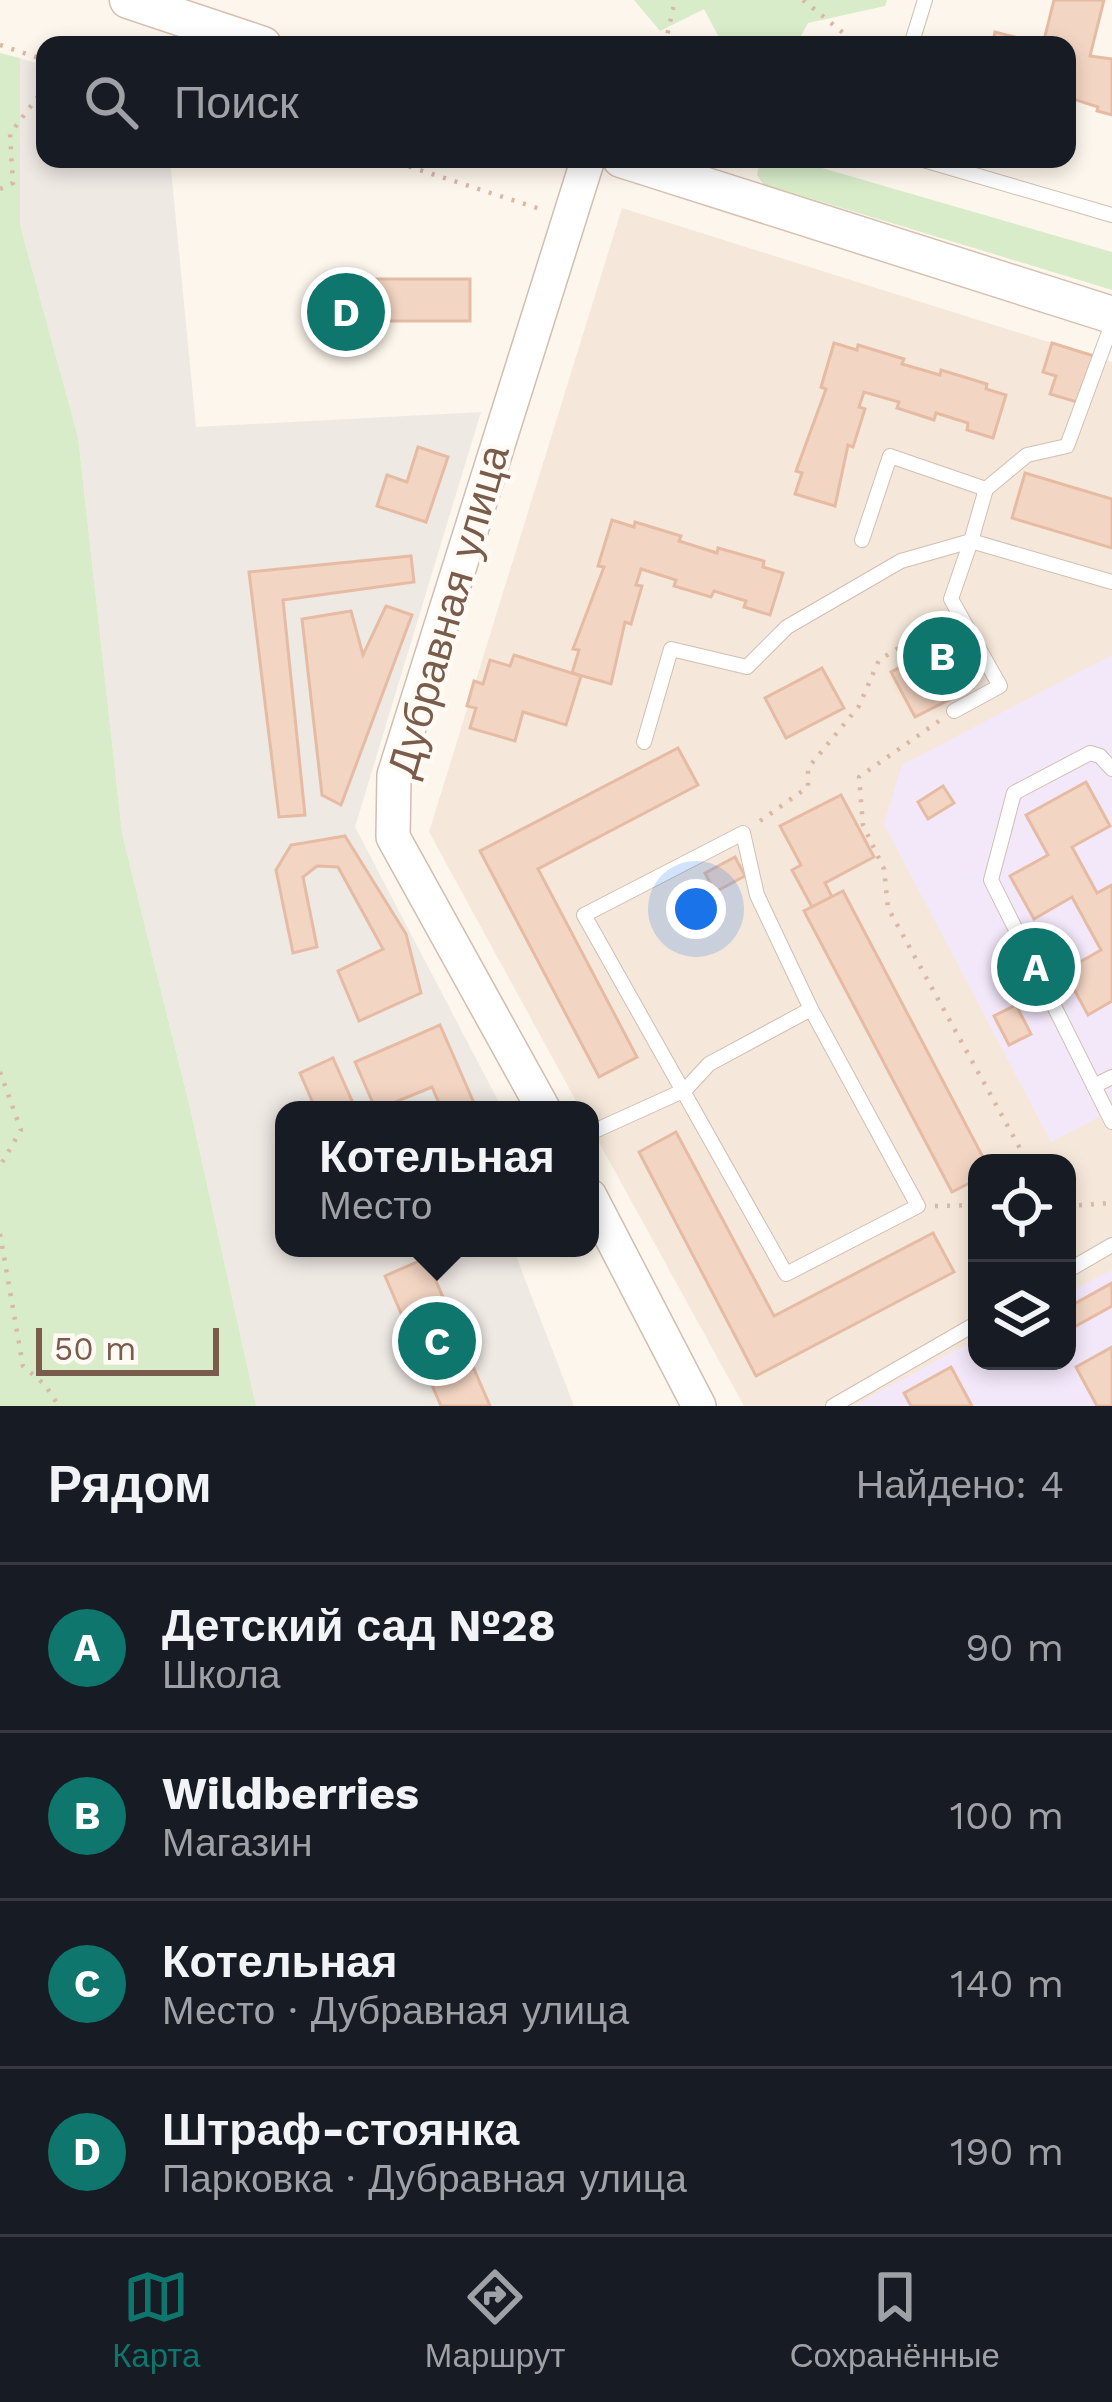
<!DOCTYPE html>
<html lang="ru">
<head>
<meta charset="utf-8">
<style>
	body { margin:0; font-family:"Work Sans",sans-serif; background:#242831; color:#f1f3f6 }
	.controls { position:absolute; right:36px; bottom:36px; display:grid; overflow:hidden; border-radius:24px; box-shadow:0 6px 18px #0003 }
	.controls button { width:108px; height:108px; display:grid; place-items:center; padding:0; border:0; border-bottom:3px solid #363941; background:#171b24; color:#f1f3f6; font:60px sans-serif }
	.scale { position:absolute; left:36px; bottom:30px; width:183px; box-sizing:border-box; padding-left:12px; border:6px solid #7a5c4d; border-top:0; font-size:33px; line-height:42px; white-space:nowrap; color:#7a5c4d; -webkit-text-stroke:9px #fffaf3; paint-order:stroke }
	.you { position:absolute; left:696px; top:909px; width:42px; height:42px; margin:-30px; border:9px solid #fff; border-radius:50%; background:#1a73e8; box-shadow:0 0 0 18px #1a73e833 }
	.badge { display:grid; place-items:center; width:78px; height:78px; border-radius:50%; background:#0f766e; color:#fff; font-size:39px; font-weight:700 }
	.pin { position:absolute; translate:-50% -50%; border:6px solid #fff; box-shadow:0 3px 12px #0006 }
	.popup { position:absolute; left:275px; top:1101px; width:324px; height:156px; box-sizing:border-box; display:grid; place-content:center; border-radius:24px; background:#171b24; filter:drop-shadow(0 3px 9px #0005); font-size:39px; white-space:nowrap; color:#9ea1a6 }
	.popup b { font-size:45px; color:#f1f3f6 }
	.popup::after { content:''; position:absolute; left:50%; top:100%; margin-left:-24px; border:24px solid transparent; border-top-color:#171b24 }
	.list { margin:0; padding:0; list-style:none }
	h2 { display:flex; justify-content:space-between; align-items:center; height:156px; margin:0; padding:0 48px; font-size:51px }
	h2 small { font-size:39px; font-weight:400; color:#9ea1a6 }
	.list li { display:grid; grid-template-columns:78px 1fr auto; gap:36px; align-items:center; box-sizing:border-box; height:168px; padding:0 48px; border-top:3px solid #363941 }
	.list b { display:block; font-size:45px; white-space:nowrap }
	.list p { margin:0; font-size:39px; white-space:nowrap; color:#9ea1a6 }
	.list em { font-size:39px; font-style:normal; color:#9ea1a6 }
	.icon { flex:none; width:66px; height:66px; fill:none; stroke:currentColor; stroke-width:2; stroke-linecap:round; stroke-linejoin:round }
	.map { position:relative; flex:none; width:1112px; height:1406px; overflow:hidden }
	.search { position:absolute; background:#171b24; box-shadow:0 6px 18px #0003; left:36px; right:36px; top:36px; height:132px; display:flex; align-items:center; gap:30px; box-sizing:border-box; padding:0 42px; border-radius:24px; color:#9ea1a6; font-size:45px }
	.sheet { height:828px; background:#171b24 }
	nav { display:flex; justify-content:space-around; align-items:center; box-sizing:border-box; height:168px; border-top:3px solid #363941; background:#171b24; font-size:33px; color:#9ea1a6 }
	nav a { display:grid; justify-items:center; gap:6px }
	nav .on { color:#0f766e }
	.map>svg:first-child { display:block }
	.residential { fill:#f5e8da; fill-rule:evenodd }
	.industrial { fill:#efe9e4 }
	.education { fill:#f3e8fa }
	.green { fill:#d8ecc9 }
	.building { fill:#f3d5c3; stroke:#e6bba3; stroke-width:3 }
	.lines { fill:none; stroke-linecap:round; stroke-linejoin:round }
	.service-casing { stroke:#d1beb0; stroke-width:16 }
	.tertiary-casing { stroke:#d1beb0; stroke-width:36 }
	.secondary-casing { stroke:#d6c0b0; stroke-width:39 }
	.path { stroke:#d9b8a5; stroke-width:4.5; stroke-dasharray:3 9; stroke-linecap:butt }
	.service { stroke:#fff; stroke-width:14 }
	.tertiary { stroke:#fff; stroke-width:33 }
	.secondary { stroke:#fff; stroke-width:36 }
	.labels { text-anchor:middle; dominant-baseline:central; stroke-width:9; stroke-linejoin:round; paint-order:stroke }
	.street-label { font-size:42px; fill:#7a5c4d; stroke:#fffaf3 }
</style>
</head>
<body>
<div class="map">
<svg width="1112" height="1406" viewBox="0 0 1112 1406">
	<rect width="100%" height="100%" fill="#fdf6ec"/>
	<path class="residential" d="M622,208L1112,362V1406H744L590,1126V1110H581L429,832ZM977,1163H1067V1361H977Z"/>
	<polygon class="industrial" points="20,58 45,66 45,159 170,159 196,427 481,412 355,827 503,1110 284,1110 284,1248 513,1248 574,1406 256,1406 191,1112 122,833 78,437 20,225"/>
	<g class="education">
		<polygon points="1112,655 1112,1110 1051,1142 884,824 902,765"/>
		<polygon points="1112,1270 1112,1406 853,1406 977,1339 977,1361 1067,1361 1067,1293"/>
	</g>
	<g class="green">
		<polygon points="634,0 887,0 885,6 808,23 796,45 723,45 704,9 660,31"/>
		<polygon points="0,53 20,58 20,225 78,437 122,833 191,1112 256,1406 0,1406"/>
		<polygon points="767,159 791,159 1112,252 1112,290 763,184 757,175 760,163"/>
	</g>
	<g class="building">
		<polygon points="1054,0 1104,0 1090,56 1112,59 1112,115 1097,111 1098,107 1067,97 1067,45 992,45 995,32 1043,44"/>
		<rect x="330" y="279" width="140" height="42"/>
		<polygon points="834,343 857,350 858,345 904,359 902,364 940,375 941,370 987,384 986,389 1006,395 993,438 967,430 968,423 936,413 934,420 897,408 899,402 864,392 859,407 865,409 853,447 848,445 835,506 795,494 802,473 796,471 826,389 821,387"/>
		<polygon points="1052,343 1094,356 1080,403 1050,394 1056,376 1043,372"/>
		<polygon points="418,447 448,457 426,522 377,506 387,475 407,482"/>
		<polygon points="1025,473 1112,499 1112,548 1012,518"/>
		<polygon points="612,520 634,527 635,522 681,536 679,541 717,553 718,548 764,561 763,567 783,573 770,615 744,607 746,601 714,591 711,597 674,586 676,580 641,569 636,585 642,586 631,624 625,622 611,684 572,673 579,650 573,649 604,567 598,566"/>
		<polygon points="411,556 414,582 283,600 305,815 279,817 249,572"/>
		<polygon points="386,606 412,615 341,805 322,795 302,619 351,611 363,655"/>
		<polygon points="948,643 972,688 915,717 891,672"/>
		<polygon points="514,655 581,676 566,725 523,712 515,741 470,728 476,708 467,706 474,681 483,684 490,660 510,666"/>
		<polygon points="822,668 844,708 786,738 765,698"/>
		<polygon points="678,748 698,785 538,869 637,1057 599,1077 480,851"/>
		<polygon points="1086,782 1110,826 1072,847 1097,893 1112,885 1112,1001 1088,1015 1064,971 1101,950 1072,897 1034,919 1010,876 1048,855 1026,815"/>
		<polygon points="943,786 954,803 928,819 918,802"/>
		<polygon points="841,795 874,857 825,883 832,897 812,907 792,870 801,865 780,826"/>
		<polygon points="345,836 406,934 421,993 359,1021 338,971 383,949 338,867 317,866 303,877 317,947 293,953 276,870 291,845"/>
		<polygon points="735,857 745,876 715,892 705,873"/>
		<polygon points="843,891 986,1163 977,1163 977,1179 952,1192 804,911"/>
		<polygon points="1016,1005 1031,1034 1009,1045 994,1016"/>
		<polygon points="440,1025 477,1110 442,1110 432,1087 376,1110 355,1062"/>
		<polygon points="333,1058 356,1110 316,1110 300,1073"/>
		<polygon points="676,1132 774,1316 933,1233 954,1272 756,1376 639,1152"/>
		<polygon points="426,1258 490,1406 441,1406 385,1276"/>
		<polygon points="1112,1283 1112,1306 1067,1331 1067,1308"/>
		<polygon points="1112,1347 1112,1406 1097,1406 1076,1367"/>
		<polygon points="951,1367 972,1406 911,1406 904,1393"/>
	</g>
	<g class="lines">
		<g class="service-casing">
			<g id="service">
				<polyline points="911,45 925,0"/>
				<polyline points="920,159 1112,215"/>
				<polyline points="862,540 890,456 986,489 1027,455 1067,446 1112,324"/>
				<polyline points="954,711 1000,686 951,599 971,541 1112,582"/>
				<polyline points="644,742 671,649 747,667 787,627 901,561 971,541 986,489"/>
				<polyline points="1112,769 1100,756 1090,753 1014,793 991,880 1112,1122"/>
				<polyline points="1094,1086 1112,1077"/>
				<polyline points="590,1133 685,1090 709,1064 811,1009 918,1206 786,1274 584,915 743,833 757,895 811,1009"/>
				<polyline points="1067,1271 1112,1245"/>
				<polyline points="833,1406 977,1323"/>
			</g>
		</g>
		<g class="tertiary-casing">
			<g id="tertiary">
				<polyline points="544,1110 393,837 394,775 588,159"/>
				<polyline points="590,1196 699,1406"/>
			</g>
		</g>
		<g class="secondary-casing">
			<g id="secondary">
				<polyline points="128,0 263,45"/>
				<polyline points="621,159 1112,315"/>
			</g>
		</g>
		<g class="path">
			<polyline points="803,0 858,45"/>
			<polyline points="0,45 45,60"/>
			<polyline points="665,45 675,0"/>
			<polyline points="386,159 540,209"/>
			<polyline points="0,189 13,183 10,134 45,87"/>
			<polyline points="939,721 859,777 863,825 884,869 888,908 1028,1163"/>
			<polyline points="760,821 808,787 808,768 859,706 879,660 943,621"/>
			<polyline points="0,1072 21,1130 0,1166"/>
			<polyline points="935,1206 977,1205"/>
			<polyline points="1067,1206 1112,1203"/>
			<polyline points="0,1234 23,1366 45,1385 59,1406"/>
		</g>
		<use href="#service" class="service"/>
		<use href="#tertiary" class="tertiary"/>
		<use href="#secondary" class="secondary"/>
	</g>
	<g class="labels">
		<g class="street-label">
			<text transform="translate(448 611) rotate(-74)">Дубравная улица</text>
		</g>
	</g>
</svg>
<div class="controls">
<button><svg class="icon" aria-label="locate" viewBox="0 0 24 24"><circle cx="12" cy="12" r="6"/><path d="M12 2v4M12 18v4M2 12h4M18 12h4"/></svg></button>
<button><svg class="icon" aria-label="layers" viewBox="0 0 24 24"><path d="M12 4l9 5-9 5-9-5zM3 14l9 5 9-5"/></svg></button>
</div>
<div class="scale">50 m</div>
<div class="you"></div>
<div class="pin badge" style="left:1036px;top:967px">A</div>
<div class="pin badge" style="left:942px;top:656px">B</div>
<div class="pin badge" style="left:437px;top:1341px">C</div>
<div class="popup"><b>Котельная</b>Место</div>
<div class="pin badge" style="left:346px;top:312px">D</div>
<div class="search"><svg class="icon" aria-label="search" viewBox="0 0 24 24"><circle cx="10" cy="10" r="6"/><path d="M15 15l6 6"/></svg>Поиск</div>
</div>
<section class="sheet">
<h2>Рядом<small>Найдено: 4</small></h2>
<ul class="list">
<li><span class="badge">A</span><div><b>Детский сад №28</b><p>Школа</p></div><em>90 m</em></li>
<li><span class="badge">B</span><div><b>Wildberries</b><p>Магазин</p></div><em>100 m</em></li>
<li><span class="badge">C</span><div><b>Котельная</b><p>Место · Дубравная улица</p></div><em>140 m</em></li>
<li><span class="badge">D</span><div><b>Штраф-стоянка</b><p>Парковка · Дубравная улица</p></div><em>190 m</em></li>
</ul>
</section>
<nav>
<a class="on"><svg class="icon" aria-label="map" viewBox="0 0 24 24"><path d="M3 6l6-2 6 2 6-2v14l-6 2-6-2-6 2zM9 4v14M15 6v14"/></svg>Карта</a>
<a><svg class="icon" aria-label="directions" viewBox="0 0 24 24"><path d="M12 3l9 9-9 9-9-9zM9 14v-3h6M13 9l2 2-2 2"/></svg>Маршрут</a>
<a><svg class="icon" aria-label="saved" viewBox="0 0 24 24"><path d="M7 4h10v16l-5-4-5 4z"/></svg>Сохранённые</a>
</nav>
</body>
</html>
